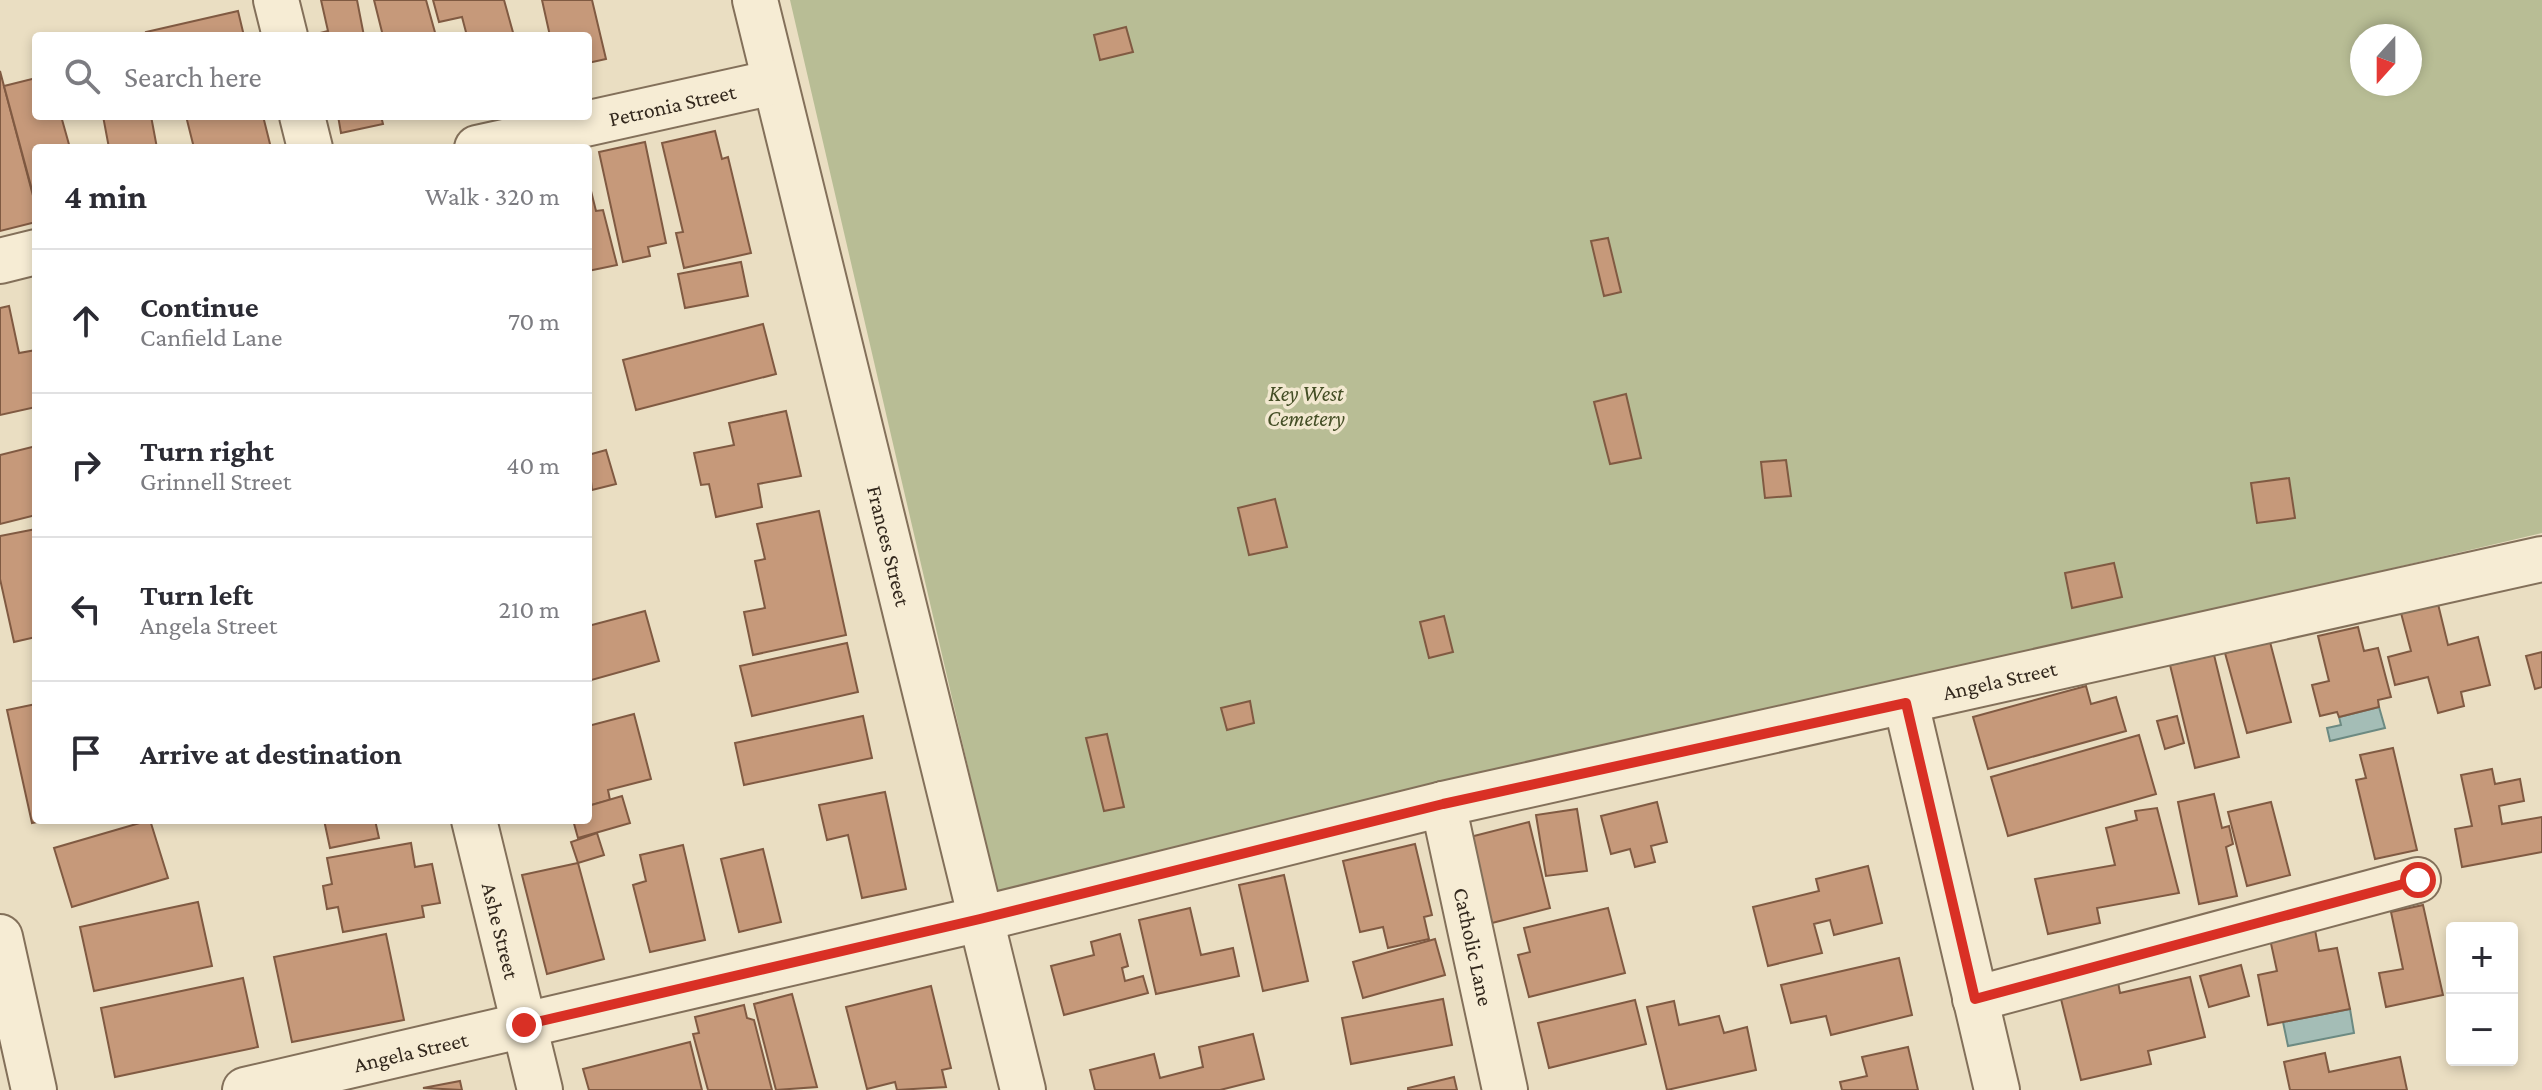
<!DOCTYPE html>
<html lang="en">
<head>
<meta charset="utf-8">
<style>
	body { margin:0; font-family:"Crimson Pro",serif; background:#f7f7f7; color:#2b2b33 }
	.controls { position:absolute; right:24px; bottom:24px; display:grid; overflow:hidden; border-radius:8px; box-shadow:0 4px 12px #0003 }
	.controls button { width:72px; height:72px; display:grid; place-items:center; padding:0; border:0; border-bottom:2px solid #e1e1e2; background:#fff; color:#2b2b33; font:40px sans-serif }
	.compass { position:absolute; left:2350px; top:24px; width:72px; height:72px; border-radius:50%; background:#fff; box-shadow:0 4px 12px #0003; rotate:201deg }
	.stop { position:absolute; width:24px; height:24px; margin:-18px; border:6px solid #d93025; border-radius:50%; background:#fff }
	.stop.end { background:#d93025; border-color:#fff; box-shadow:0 2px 8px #0008 }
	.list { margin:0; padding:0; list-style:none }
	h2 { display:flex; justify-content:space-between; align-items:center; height:104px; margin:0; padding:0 32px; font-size:34px }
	h2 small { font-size:26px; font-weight:400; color:#7c7c81 }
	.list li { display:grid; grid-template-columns:52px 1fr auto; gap:24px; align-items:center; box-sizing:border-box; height:144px; padding:0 32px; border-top:2px solid #e1e1e2 }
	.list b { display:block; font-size:30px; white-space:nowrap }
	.list p { margin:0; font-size:26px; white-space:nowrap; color:#7c7c81 }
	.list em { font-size:26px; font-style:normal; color:#7c7c81 }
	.icon { flex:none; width:44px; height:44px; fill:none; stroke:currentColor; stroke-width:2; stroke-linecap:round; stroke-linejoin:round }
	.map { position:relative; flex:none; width:2542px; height:1090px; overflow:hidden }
	.search { position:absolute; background:#fff; box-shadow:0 4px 12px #0003; left:32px; top:32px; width:560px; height:88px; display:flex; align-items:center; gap:20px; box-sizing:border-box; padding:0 28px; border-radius:8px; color:#7c7c81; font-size:30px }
	.panel { position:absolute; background:#fff; box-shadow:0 4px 12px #0003; left:32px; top:144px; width:560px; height:680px; border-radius:8px }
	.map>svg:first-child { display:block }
	.cemetery { fill:#b8bd95; fill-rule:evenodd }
	.water { fill:#a4bdb6; stroke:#6c8a82; stroke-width:2 }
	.building { fill:#c6997a; stroke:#805a42; stroke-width:2 }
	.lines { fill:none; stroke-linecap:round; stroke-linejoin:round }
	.minor-casing { stroke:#83705a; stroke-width:48 }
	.minor { stroke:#f6ecd4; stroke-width:44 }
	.route { stroke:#d93025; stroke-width:10 }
	.labels { text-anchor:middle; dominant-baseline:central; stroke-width:7; stroke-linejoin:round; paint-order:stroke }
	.street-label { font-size:22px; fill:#33281d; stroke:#f2e8d0 }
	.park-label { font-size:22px; font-style:italic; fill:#444e25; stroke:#f2e8d0 }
</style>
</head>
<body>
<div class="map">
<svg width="2542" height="1090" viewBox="0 0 2542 1090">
	<rect width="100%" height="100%" fill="#eadec2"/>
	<path class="cemetery" d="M790,0H2542V533L998,896ZM2362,36H2410V84H2362Z"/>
	<g class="water">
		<polygon points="2379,707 2385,728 2330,741 2327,728 2341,725 2339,717"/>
		<polygon points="2350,1009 2354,1033 2288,1046 2283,1022"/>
	</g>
	<g class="building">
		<polygon points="321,0 357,0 364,36 320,36 320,33 328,31"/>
		<polygon points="374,0 426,0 436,36 383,36"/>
		<polygon points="433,0 504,0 514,36 467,36 462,17 439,22"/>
		<polygon points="542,0 592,0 606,59 588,63 588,36 550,36"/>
		<polygon points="238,11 244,36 147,36 146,32"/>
		<polygon points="1126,27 1133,52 1100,60 1094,35"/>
		<polygon points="0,71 36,207 36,222 0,231"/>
		<polygon points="36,78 36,116 61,116 70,148 36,148 36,189 32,190 4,86"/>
		<polygon points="103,116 151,116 157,148 109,148"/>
		<polygon points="186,116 263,116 271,148 194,148"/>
		<polygon points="338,116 381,116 383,124 341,133"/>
		<polygon points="715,131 722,159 728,157 751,253 684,268 676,233 683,232 662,143"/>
		<polygon points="645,142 666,243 648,247 650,256 623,262 599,152"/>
		<polygon points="588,179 596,211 603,210 617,265 588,271"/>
		<polygon points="1608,238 1621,292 1604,296 1591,241"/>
		<polygon points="741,262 748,296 685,308 678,274"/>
		<polygon points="9,306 19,353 36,350 36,407 0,415 0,308"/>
		<polygon points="763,324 776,374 636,410 623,360"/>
		<polygon points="1626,394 1641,458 1610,464 1594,402"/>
		<polygon points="786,411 801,476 758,484 762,507 716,517 709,484 701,485 694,453 734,445 729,423"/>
		<polygon points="36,446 36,515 0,524 0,455"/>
		<polygon points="606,450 616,484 592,490 588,455"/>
		<polygon points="1786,460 1791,496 1765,498 1761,462"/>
		<polygon points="2289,478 2295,518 2257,523 2251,483"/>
		<polygon points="1275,499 1287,547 1249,555 1238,508"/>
		<polygon points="819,511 846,635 753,655 744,612 765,608 755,561 765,559 757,524"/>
		<polygon points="36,529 36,637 14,642 0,579 0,536"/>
		<polygon points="2114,563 2122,597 2072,608 2065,573"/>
		<polygon points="2438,604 2448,645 2478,637 2490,685 2461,692 2464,706 2438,713 2428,677 2395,685 2388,657 2411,651 2401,613"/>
		<polygon points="645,611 659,661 588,681 588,626"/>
		<polygon points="1444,616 1453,652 1429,658 1420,622"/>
		<polygon points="2358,627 2364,651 2378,648 2391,697 2378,700 2379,707 2339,717 2337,712 2320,716 2312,685 2329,681 2318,636"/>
		<polygon points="2270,642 2291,722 2247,733 2225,653"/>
		<polygon points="847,643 858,692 752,716 740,666"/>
		<polygon points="2542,652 2542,687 2535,689 2526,656"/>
		<polygon points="2214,655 2239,757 2195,768 2170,665"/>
		<polygon points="2086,686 2091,704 2116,697 2126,731 1988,769 1973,717"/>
		<polygon points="1250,701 1254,723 1227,730 1221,708"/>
		<polygon points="36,704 36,820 47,820 32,823 7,710"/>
		<polygon points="634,714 651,779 608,790 610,800 588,806 588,726"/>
		<polygon points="863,716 872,758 744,785 735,743"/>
		<polygon points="2177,716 2184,743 2165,749 2157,721"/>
		<polygon points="1107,734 1124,807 1104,811 1086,738"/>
		<polygon points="2139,735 2156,794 2008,836 1991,777"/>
		<polygon points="2393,748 2417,850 2375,859 2356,780 2366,778 2360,755"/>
		<polygon points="2492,769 2495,784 2520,779 2524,801 2499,806 2502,824 2542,817 2542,852 2462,867 2455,829 2472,826 2461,775"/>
		<polygon points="885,792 906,889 862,898 848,835 827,840 819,805"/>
		<polygon points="2214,794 2222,828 2229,826 2233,844 2226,847 2237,896 2199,904 2178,802"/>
		<polygon points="622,796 630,823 578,838 573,820 588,820 588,806"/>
		<polygon points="1657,802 1667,842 1651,846 1655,862 1635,867 1630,849 1611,854 1601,816"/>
		<polygon points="2271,802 2290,875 2247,886 2228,812"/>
		<polygon points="2157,808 2179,893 2097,908 2100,923 2048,934 2035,879 2115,865 2106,828 2137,820 2135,811"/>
		<polygon points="1577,809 1587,871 1546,876 1536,815"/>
		<polygon points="150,820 168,878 72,907 54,848"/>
		<polygon points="324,820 375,820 379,838 330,848"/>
		<polygon points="1529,822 1550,908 1492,923 1470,837"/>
		<polygon points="597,833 604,855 578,863 571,842"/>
		<polygon points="411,843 415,867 432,864 440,903 422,906 424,917 343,932 338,907 327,909 323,886 332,884 327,858"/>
		<polygon points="1415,844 1432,915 1424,917 1429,939 1388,948 1383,927 1360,932 1343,861"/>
		<polygon points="683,845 705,940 650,952 633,885 646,881 640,855"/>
		<polygon points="763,849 781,922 739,932 721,859"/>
		<polygon points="578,863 604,959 547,974 522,875"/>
		<polygon points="1868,866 1882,923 1834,935 1830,920 1814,924 1822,953 1768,966 1753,907 1819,891 1816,879"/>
		<polygon points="1284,875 1308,981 1263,991 1239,885"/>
		<polygon points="198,902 212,966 94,991 80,927"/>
		<polygon points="2423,905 2443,995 2386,1007 2379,973 2403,969 2391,912"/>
		<polygon points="1190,908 1201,955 1233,948 1239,976 1156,994 1139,920"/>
		<polygon points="1608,908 1625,973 1529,997 1518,955 1530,952 1524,928"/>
		<polygon points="2315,930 2319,951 2337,948 2350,1009 2268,1025 2258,975 2277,971 2270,939"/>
		<polygon points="386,934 404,1020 292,1042 274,957"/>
		<polygon points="1120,934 1128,966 1122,968 1125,981 1143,976 1148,993 1064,1015 1051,966 1094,955 1091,942"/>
		<polygon points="1435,939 1445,975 1363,998 1353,962"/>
		<polygon points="1899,958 1912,1015 1831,1035 1826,1016 1791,1023 1781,985"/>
		<polygon points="2241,965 2249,996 2209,1007 2200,976"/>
		<polygon points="2190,977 2205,1037 2148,1051 2151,1064 2081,1080 2060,995 2118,982 2120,993"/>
		<polygon points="243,978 258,1047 115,1077 101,1008"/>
		<polygon points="931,986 951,1068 942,1070 946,1087 897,1090 895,1082 867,1089 846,1007"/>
		<polygon points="792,994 817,1087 776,1090 754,1004"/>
		<polygon points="1443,999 1452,1045 1351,1064 1342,1018"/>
		<polygon points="1635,1000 1646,1044 1549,1068 1538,1023"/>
		<polygon points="1674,1001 1679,1025 1719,1016 1724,1033 1747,1027 1756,1070 1667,1090 1647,1007"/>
		<polygon points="744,1005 747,1018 754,1020 772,1090 708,1090 693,1034 699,1033 695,1017"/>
		<polygon points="1253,1034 1264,1079 1220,1090 1095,1090 1090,1070 1154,1054 1160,1078 1203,1067 1199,1047"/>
		<polygon points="690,1042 702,1090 589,1090 583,1069"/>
		<polygon points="1908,1047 1918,1090 1842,1090 1840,1082 1867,1076 1862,1057"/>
		<polygon points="2325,1053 2329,1072 2400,1057 2407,1090 2290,1090 2284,1062"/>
		<polygon points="1454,1077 1457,1090 1408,1090 1408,1088"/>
		<polygon points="460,1081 462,1090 423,1088"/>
	</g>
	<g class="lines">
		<g class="minor-casing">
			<g id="minor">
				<polyline points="276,0 285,36"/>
				<path id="s1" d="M755,0L1023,1090"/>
				<polyline points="302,116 310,148"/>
				<path id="s2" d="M477,148L774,82"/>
				<polyline points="0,261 36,252"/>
				<polyline points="1906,703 1997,1090"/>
				<path id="s3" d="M1443,804L1505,1090"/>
				<path id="s4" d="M474,820L540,1090"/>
				<polyline points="0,937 34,1090"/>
				<polyline points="1975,999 2418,880"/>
				<path id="s5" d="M245,1090L980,919L1443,804L2542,559"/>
			</g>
		</g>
		<use href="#minor" class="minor"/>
	</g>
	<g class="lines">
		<polyline class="route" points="524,1025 980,919 1443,804 1906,703 1975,999 2418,880"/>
	</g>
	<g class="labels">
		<g class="street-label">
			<text stroke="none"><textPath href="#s2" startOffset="200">Petronia Street</textPath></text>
			<text stroke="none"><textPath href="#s1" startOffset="562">Frances Street</textPath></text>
			<text stroke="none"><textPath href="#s5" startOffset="1802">Angela Street</textPath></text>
			<text stroke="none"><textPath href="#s4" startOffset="114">Ashe Street</textPath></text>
			<text stroke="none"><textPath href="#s3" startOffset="146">Catholic Lane</textPath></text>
			<text stroke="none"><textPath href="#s5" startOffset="170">Angela Street</textPath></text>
		</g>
		<g class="park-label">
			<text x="1306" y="393">Key West<tspan x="1306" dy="25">Cemetery</tspan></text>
		</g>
	</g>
</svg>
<div class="controls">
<button>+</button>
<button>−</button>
</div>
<svg class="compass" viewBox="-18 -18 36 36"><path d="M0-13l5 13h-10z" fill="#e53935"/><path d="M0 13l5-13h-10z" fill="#7c7c81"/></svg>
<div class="stop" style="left:2418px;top:880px"></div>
<div class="stop end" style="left:524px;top:1025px"></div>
<div class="search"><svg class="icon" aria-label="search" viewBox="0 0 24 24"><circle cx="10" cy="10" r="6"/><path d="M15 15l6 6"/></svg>Search here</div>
<section class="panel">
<h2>4 min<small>Walk · 320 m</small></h2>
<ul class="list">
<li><svg class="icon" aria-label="ahead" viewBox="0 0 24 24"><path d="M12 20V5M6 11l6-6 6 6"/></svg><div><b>Continue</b><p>Canfield Lane</p></div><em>70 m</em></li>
<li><svg class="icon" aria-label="right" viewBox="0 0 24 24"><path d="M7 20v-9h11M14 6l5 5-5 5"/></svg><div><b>Turn right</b><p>Grinnell Street</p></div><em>40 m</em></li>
<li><svg class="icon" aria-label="left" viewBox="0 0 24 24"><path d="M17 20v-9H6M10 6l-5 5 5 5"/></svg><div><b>Turn left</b><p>Angela Street</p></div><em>210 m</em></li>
<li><svg class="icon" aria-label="arrive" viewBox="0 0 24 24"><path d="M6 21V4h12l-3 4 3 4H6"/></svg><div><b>Arrive at destination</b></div></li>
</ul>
</section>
</div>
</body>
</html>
